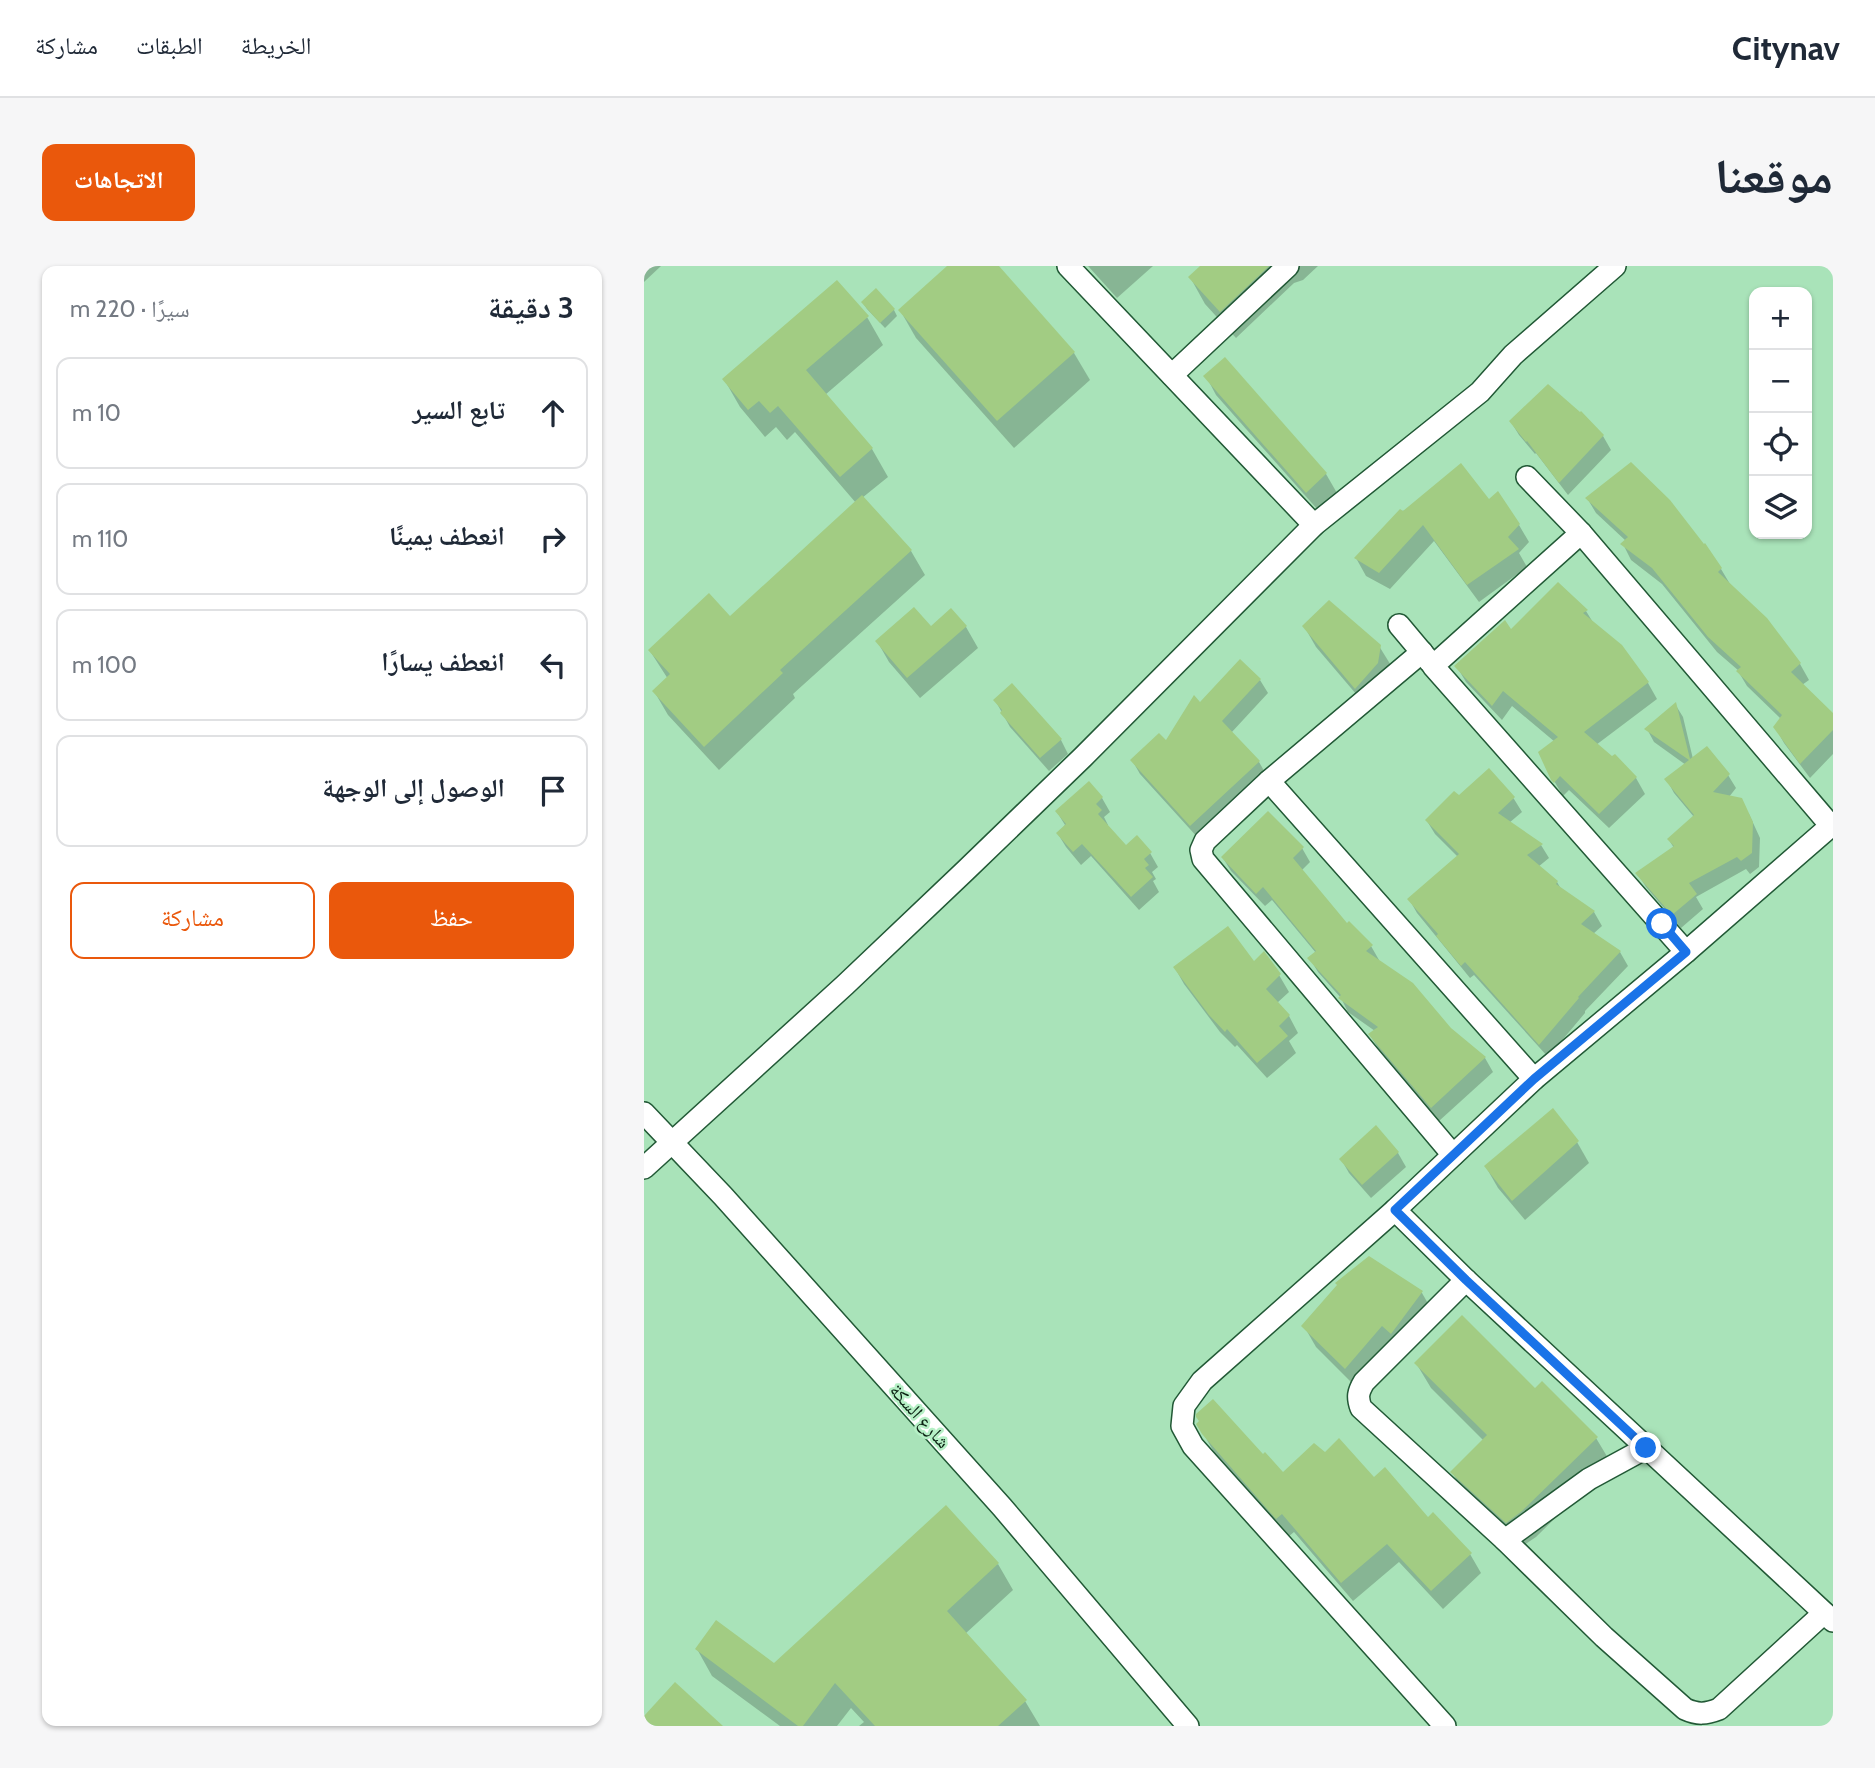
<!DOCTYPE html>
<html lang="ar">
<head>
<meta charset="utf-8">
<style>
	body { margin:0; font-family:Cabin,"Noto Naskh Arabic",sans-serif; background:#f6f6f7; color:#1f2937; direction:rtl }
	.controls { position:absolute; right:21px; top:21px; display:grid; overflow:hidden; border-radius:14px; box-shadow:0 2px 5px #0004 }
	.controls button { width:63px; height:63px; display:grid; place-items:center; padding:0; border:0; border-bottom:2px solid #e0e1e3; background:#fff; color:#1f2937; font:35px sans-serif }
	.stop { position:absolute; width:21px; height:21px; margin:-16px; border:5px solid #1a73e8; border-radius:50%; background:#fff }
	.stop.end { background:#1a73e8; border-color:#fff; box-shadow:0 2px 7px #0008 }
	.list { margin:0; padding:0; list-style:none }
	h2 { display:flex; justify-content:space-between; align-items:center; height:91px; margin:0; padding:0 28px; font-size:30px }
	h2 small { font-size:23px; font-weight:400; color:#747a83 }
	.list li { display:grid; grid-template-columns:46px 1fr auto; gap:21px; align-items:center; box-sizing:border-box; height:112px; margin:0 14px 14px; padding:0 14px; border:2px solid #e0e1e3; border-radius:14px }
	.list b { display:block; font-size:26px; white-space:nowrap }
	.list em { font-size:23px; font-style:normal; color:#747a83 }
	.actions { display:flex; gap:14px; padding:21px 28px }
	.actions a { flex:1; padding:16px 0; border:2px solid #ea580c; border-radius:14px; text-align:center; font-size:24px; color:#ea580c }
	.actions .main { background:#ea580c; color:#fff }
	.icon { flex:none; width:38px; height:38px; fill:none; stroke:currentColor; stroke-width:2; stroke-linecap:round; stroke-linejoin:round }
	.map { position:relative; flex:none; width:1189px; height:1460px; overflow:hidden; direction:ltr; border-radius:14px }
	header { display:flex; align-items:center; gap:42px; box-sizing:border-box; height:98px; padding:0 35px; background:#fff; border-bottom:2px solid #e0e1e3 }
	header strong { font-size:33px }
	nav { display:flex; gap:38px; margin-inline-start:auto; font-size:24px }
	.intro { display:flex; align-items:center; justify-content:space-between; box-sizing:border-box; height:168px; padding:0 42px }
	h1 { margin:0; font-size:49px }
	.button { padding:18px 32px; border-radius:14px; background:#ea580c; color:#fff; font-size:24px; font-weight:700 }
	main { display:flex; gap:42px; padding:0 42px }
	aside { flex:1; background:#fff; border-radius:14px; box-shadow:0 2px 5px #0004 }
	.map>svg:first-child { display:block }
	.shadow { fill:#0003 }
	.building { fill:#a2cc83 }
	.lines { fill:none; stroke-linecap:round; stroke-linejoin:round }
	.minor-casing { stroke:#225936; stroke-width:24 }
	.minor { stroke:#fff; stroke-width:21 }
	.route { stroke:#1a73e8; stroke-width:9 }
	.labels { text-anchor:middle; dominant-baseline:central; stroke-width:5; stroke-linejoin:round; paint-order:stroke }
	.street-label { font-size:19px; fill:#0b2213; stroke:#b6f0c6 }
</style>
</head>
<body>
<header>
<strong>Citynav</strong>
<nav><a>الخريطة</a><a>الطبقات</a><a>مشاركة</a></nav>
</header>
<div class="intro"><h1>موقعنا</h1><a class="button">الاتجاهات</a></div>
<main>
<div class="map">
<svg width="1189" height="1460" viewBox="0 0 1189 1460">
	<rect width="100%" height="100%" fill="#a9e3b9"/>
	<g class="shadow">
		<polygon points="0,0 17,0 0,16"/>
		<polygon points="306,0 352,0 430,87 446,114 370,182 272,72 256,44"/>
		<polygon points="444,0 509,0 473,32"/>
		<polygon points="559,0 674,0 659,14 650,17 592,72 561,38 546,11"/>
		<polygon points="219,37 250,44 253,50 241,62 223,43"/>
		<polygon points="223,51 239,79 181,129 228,183 244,211 218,232 267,285 281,309 149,428 151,432 75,504 24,449 10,425 24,413 6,385 86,352 212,237 151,166 143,174 132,161 121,171 96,141 80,113"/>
		<polygon points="562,110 650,174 682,208 693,227 674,244 572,129"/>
		<polygon points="867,156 959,170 967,184 924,229 892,187 891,188 875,169"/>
		<polygon points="943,232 1077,303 1086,318 1121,353 1156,398 1165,414 1158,419 1189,449 1189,488 1166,512 1140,477 1131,461 1137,453 1103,420 1094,405 1095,405 1073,386 1018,318 987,294 979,278 982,275 952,247"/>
		<polygon points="845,236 875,259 885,276 875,287 883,301 835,336 790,275 746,323 722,310 712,292 757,245"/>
		<polygon points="307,344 322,361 334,382 276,432 245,396 233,375 286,363"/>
		<polygon points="942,345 950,358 976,380 1004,417 1013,433 952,479 968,492 971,490 992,512 1001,528 965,562 925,524 919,530 909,513 911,476 868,440 858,454 822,416 813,401 867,366"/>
		<polygon points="660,360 735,380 748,401 724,442 672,381"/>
		<polygon points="616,414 624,427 587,467 615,496 623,510 555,573 496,508 488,494 522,477 556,439"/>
		<polygon points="351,434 417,474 424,488 405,505 366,461"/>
		<polygon points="1031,438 1039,451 1049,493 1084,509 1092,522 1085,531 1105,548 1116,572 1115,601 1106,608 1102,603 1052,631 1059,643 1037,662 1002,621 994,608 1030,582 1025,574 1050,551 1030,527 1023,514 1042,499 1010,476 1003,463"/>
		<polygon points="845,505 870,533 878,546 865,557 897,579 905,592 894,601 913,616 917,623 950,646 958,660 949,668 976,686 984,700 941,745 941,747 904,791 830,709 826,712 773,647 765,633 814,591 791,568 783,555 815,532"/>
		<polygon points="445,518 458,532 466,546 460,551 464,559 463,561 482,582 506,587 514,601 508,606 512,613 509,615 515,626 495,644 447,590 437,599 422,581 414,568 421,559 413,546"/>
		<polygon points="658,582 666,596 657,605 702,659 727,680 735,694 733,695 805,763 841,792 849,806 795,855 734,782 726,769 731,765 704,746 697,732 674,706 666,693 672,687 628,634 621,640 587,605 579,592"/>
		<polygon points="610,697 635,709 645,726 633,737 645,750 654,767 645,775 652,787 623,812 593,779 591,781 576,766 540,718 531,702"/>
		<polygon points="732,862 754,887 762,901 727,932 705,907 697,893"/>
		<polygon points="933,876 945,897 881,954 854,922 842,901"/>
		<polygon points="725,992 778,1027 790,1048 714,1123 672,1081 660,1060"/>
		<polygon points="772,1097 891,1125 952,1172 967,1197 892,1271 877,1281 823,1231 808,1206 840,1175 787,1122"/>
		<polygon points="554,1158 619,1190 639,1209 681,1189 730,1213 826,1288 837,1307 799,1343 755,1296 709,1335 650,1266 644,1271 571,1188"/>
		<polygon points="354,1298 369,1324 321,1368 381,1435 396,1460 215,1460 220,1456 207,1442 193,1460 136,1460 68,1410 53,1383 130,1399"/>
	</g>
	<g class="building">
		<polygon points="303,0 355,0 431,86 353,155 254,44"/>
		<polygon points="556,0 625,0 576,46 544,11"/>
		<polygon points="193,14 225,50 162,104 229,182 196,211 134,140 126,147 115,135 104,144 78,113"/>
		<polygon points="232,22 251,43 236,57 217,36"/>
		<polygon points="581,91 683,207 662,227 559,110"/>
		<polygon points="904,118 936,146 937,145 960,169 915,217 883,175 882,176 865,155"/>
		<polygon points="987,196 1026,234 1060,278 1061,277 1078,302 1074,306 1123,352 1157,397 1147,406 1189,447 1189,464 1156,498 1129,461 1138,449 1092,405 1097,401 1064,371 1008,302 976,278 984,271 941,232"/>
		<polygon points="817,197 845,233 854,225 876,258 864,271 875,283 823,319 779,259 735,307 710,292 756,243 759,245"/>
		<polygon points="218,229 268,284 136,404 139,407 60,481 8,425 26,408 4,384 65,327 86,350"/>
		<polygon points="914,316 944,344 939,347 978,379 1005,416 940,466 968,490 971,488 993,511 955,548 916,510 910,517 907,514 894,486 914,471 859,425 848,440 810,400 861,354 867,363"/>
		<polygon points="685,334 737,379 734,397 711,423 658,360"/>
		<polygon points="270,341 287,360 307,342 323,360 263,412 231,375"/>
		<polygon points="596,393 617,413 578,455 616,495 546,560 486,494 515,467 522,474 550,429 556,436"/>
		<polygon points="368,417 418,473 396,492 356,447 358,444 349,434"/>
		<polygon points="1032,436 1046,493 1063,480 1086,508 1069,526 1098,532 1109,556 1108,587 1097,595 1093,591 1045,617 1053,628 1028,649 991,607 1030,580 1023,573 1050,549 1020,513 1045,494 1000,463"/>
		<polygon points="845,502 871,531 854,547 899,578 883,589 914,615 912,618 951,645 937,658 977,685 934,731 935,732 895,779 821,696 817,700 792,670 794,668 763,633 815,588 781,554 810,525 815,529"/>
		<polygon points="445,515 459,531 452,538 458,544 454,548 482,579 493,569 508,586 500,593 505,599 501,602 509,611 487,631 438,578 429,586 412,567 422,558 411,545"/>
		<polygon points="624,545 660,581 649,592 703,657 705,655 729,679 722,685 769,717 807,762 842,791 787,842 724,768 734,761 694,732 697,729 663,692 672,685 619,621 612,628 577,591"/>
		<polygon points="584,660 610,695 620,685 637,708 622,723 646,749 635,760 644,770 613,797 583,763 581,766 565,749 529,701"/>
		<polygon points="909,842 935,875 868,935 840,900"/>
		<polygon points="732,859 755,886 718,919 695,893"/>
		<polygon points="725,990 779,1025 747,1068 738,1060 701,1103 657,1060 693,1019 691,1017"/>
		<polygon points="818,1049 891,1122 898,1115 954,1171 878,1245 862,1257 806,1206 843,1169 770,1097"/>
		<polygon points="569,1133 619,1188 621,1186 639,1206 670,1177 681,1186 695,1172 730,1211 741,1201 784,1251 789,1246 828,1287 787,1325 743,1278 697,1317 638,1248 632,1253 558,1168 552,1158 555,1155 552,1151 552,1148"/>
		<polygon points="302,1239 355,1297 303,1345 383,1434 354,1460 231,1460 191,1417 159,1460 154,1460 51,1383 72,1354 130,1397"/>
		<polygon points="31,1416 79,1460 0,1460 0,1450"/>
	</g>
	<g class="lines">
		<g class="minor-casing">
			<g id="minor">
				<polyline points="424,0 670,259"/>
				<polyline points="528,109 644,0"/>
				<polyline points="883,211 937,267 1187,560"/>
				<polyline points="937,267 789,400 1042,686"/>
				<polyline points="755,359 786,396"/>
				<polyline points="778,386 625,515 561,575 557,584 559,593 809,889"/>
				<polyline points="625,515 890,813"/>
				<polyline points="0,847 79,930 358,1241 544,1460"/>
				<polyline points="0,902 201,719 321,605 439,491 670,259 836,126 869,89 971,0"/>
				<polyline points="751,944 822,1014 1189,1355"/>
				<path d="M822,1014L720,1116C714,1126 713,1131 717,1142L861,1274L960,1371L1041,1443C1054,1449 1062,1448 1075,1443L1180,1347"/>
				<polyline points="861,1274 945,1213 1002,1182"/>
				<polyline points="801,1460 549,1180 538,1160 540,1140 558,1115 751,944 890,813 1042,686 1189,558"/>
			</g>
		</g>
		<use href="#minor" class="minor"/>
	</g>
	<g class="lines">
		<polyline class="route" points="1002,1182 822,1014 751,944 890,813 1042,686 1018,658"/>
	</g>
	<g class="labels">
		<g class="street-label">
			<text transform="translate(276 1150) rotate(48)">شارع السكة</text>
		</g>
	</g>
</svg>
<div class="controls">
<button>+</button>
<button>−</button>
<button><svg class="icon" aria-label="locate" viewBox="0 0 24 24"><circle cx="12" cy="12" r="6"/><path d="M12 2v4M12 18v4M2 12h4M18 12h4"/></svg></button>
<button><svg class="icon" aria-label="layers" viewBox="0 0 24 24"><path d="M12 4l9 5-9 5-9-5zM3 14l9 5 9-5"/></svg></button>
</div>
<div class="stop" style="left:1018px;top:658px"></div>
<div class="stop end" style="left:1002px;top:1182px"></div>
</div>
<aside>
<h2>3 دقيقة<small>سيرًا · 220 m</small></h2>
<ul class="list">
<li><svg class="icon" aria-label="ahead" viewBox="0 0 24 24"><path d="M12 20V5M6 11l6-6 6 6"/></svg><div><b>تابع السير</b></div><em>10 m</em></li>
<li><svg class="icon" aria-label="right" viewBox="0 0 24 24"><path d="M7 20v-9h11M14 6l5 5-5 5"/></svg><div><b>انعطف يمينًا</b></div><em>110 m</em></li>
<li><svg class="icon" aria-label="left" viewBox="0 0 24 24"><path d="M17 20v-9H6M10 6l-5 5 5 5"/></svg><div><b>انعطف يسارًا</b></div><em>100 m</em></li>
<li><svg class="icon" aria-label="arrive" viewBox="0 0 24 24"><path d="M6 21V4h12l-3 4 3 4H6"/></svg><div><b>الوصول إلى الوجهة</b></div></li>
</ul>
<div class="actions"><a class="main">حفظ</a><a>مشاركة</a></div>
</aside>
</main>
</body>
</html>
